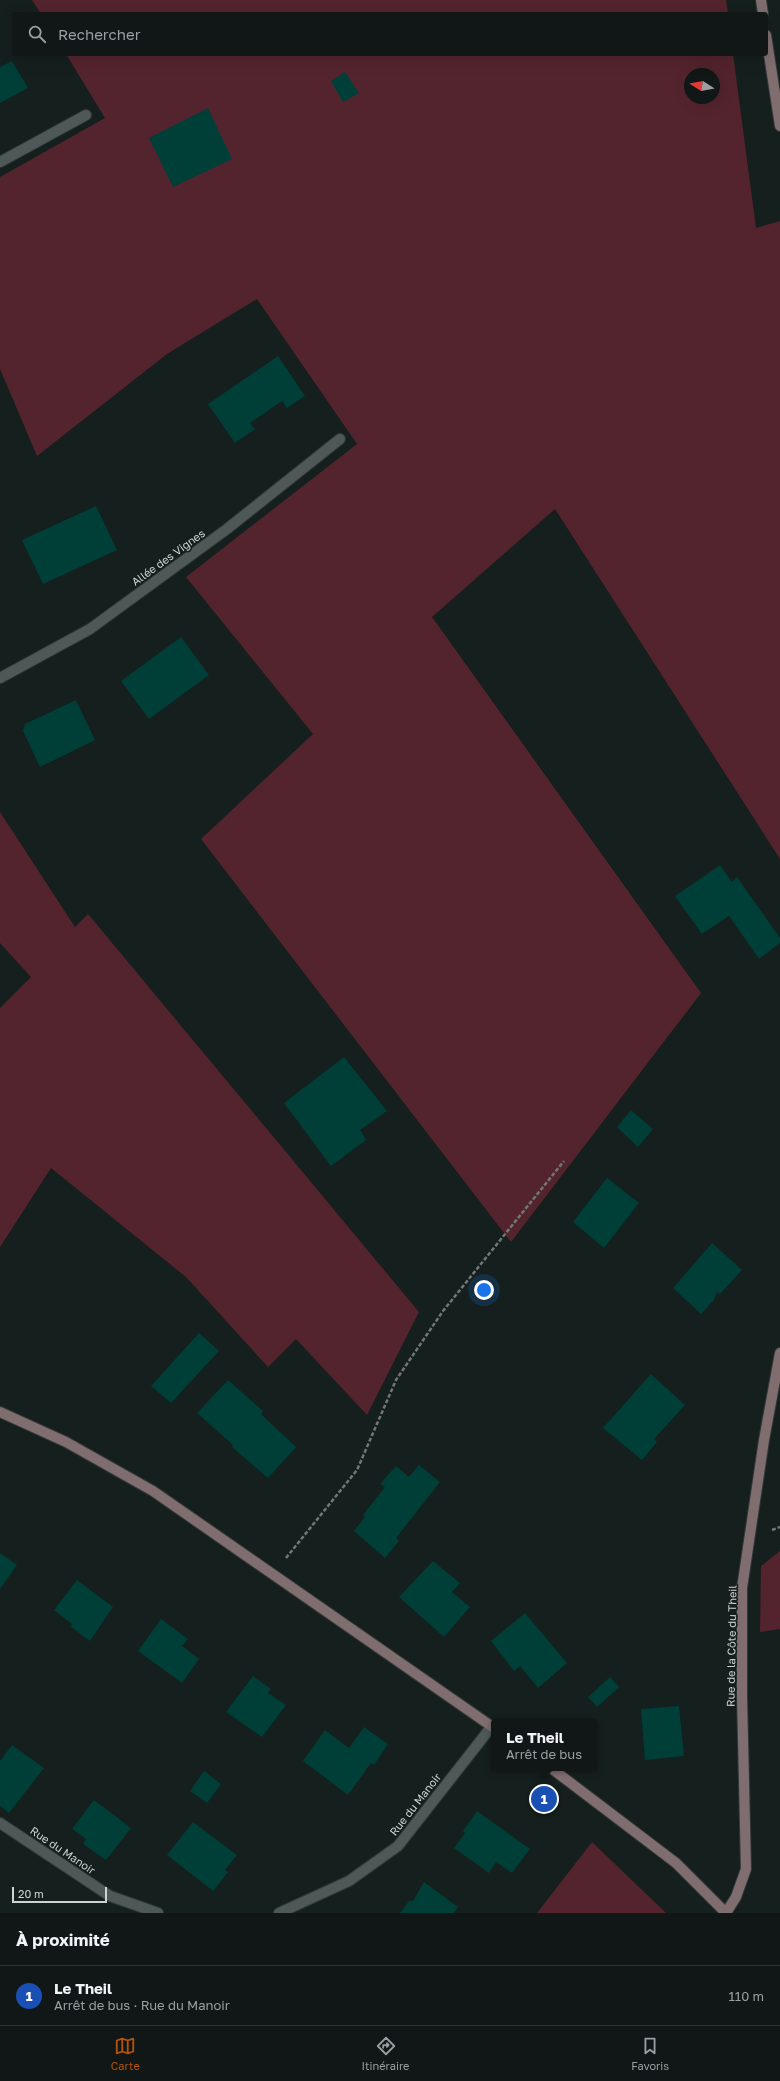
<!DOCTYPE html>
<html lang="fr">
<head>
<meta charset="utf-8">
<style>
	body { margin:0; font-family:"Golos Text",sans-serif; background:#1e2423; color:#f1f3f6 }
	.compass { position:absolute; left:684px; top:68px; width:36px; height:36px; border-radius:50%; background:#101716; box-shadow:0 4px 16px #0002; rotate:281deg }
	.scale { position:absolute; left:12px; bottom:10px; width:95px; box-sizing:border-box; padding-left:4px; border:2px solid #ccd3d1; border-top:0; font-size:11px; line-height:14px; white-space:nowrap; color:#ccd3d1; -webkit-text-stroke:3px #151f1d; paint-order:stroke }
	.you { position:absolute; left:484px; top:1290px; width:14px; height:14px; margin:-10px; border:3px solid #fff; border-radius:50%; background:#1a73e8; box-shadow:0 0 0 6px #1a73e833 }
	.badge { display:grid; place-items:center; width:26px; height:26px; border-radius:50%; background:#b45309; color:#fff; font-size:13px; font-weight:700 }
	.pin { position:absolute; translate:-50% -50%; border:2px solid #fff; box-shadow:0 1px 4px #0006 }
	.popup { position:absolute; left:491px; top:1719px; width:106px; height:52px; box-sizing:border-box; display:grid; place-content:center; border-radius:4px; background:#101716; filter:drop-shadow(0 1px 3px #0005); font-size:13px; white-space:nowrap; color:#9c9fa1 }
	.popup b { font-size:15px; color:#f1f3f6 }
	.popup::after { content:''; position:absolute; left:50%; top:100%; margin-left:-8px; border:8px solid transparent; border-top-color:#101716 }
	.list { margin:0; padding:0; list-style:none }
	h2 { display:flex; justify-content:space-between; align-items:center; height:52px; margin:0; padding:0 16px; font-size:17px }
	h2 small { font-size:13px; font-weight:400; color:#9c9fa1 }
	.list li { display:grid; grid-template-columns:26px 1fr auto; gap:12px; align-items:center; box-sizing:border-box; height:60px; padding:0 16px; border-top:1px solid #303635 }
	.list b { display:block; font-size:15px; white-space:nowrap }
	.list p { margin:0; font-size:13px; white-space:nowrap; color:#9c9fa1 }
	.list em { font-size:13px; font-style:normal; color:#9c9fa1 }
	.icon { flex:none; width:22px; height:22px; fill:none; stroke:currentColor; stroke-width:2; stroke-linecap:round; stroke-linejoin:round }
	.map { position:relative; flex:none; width:780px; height:1913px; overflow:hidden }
	.search { position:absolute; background:#101716; box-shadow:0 4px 16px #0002; left:12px; right:12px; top:12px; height:44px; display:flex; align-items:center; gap:10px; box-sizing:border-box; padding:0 14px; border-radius:4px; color:#9c9fa1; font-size:15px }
	.sheet { height:112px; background:#101716 }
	nav { display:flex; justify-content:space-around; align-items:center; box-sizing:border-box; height:56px; border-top:1px solid #303635; background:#101716; font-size:11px; color:#9c9fa1 }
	nav a { display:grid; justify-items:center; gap:2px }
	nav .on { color:#b45309 }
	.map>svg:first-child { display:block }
	.green { fill:#54242e; fill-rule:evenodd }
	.building { fill:#003e38 }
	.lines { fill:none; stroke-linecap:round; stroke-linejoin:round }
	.street-casing { stroke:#333937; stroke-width:12 }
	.secondary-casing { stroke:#333937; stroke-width:12 }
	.path { stroke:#707876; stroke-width:2.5; stroke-dasharray:4 2; stroke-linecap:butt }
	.street { stroke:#4e5957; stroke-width:10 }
	.secondary { stroke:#806d70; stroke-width:10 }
	.labels { text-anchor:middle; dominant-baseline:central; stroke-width:3.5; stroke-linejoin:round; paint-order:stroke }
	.street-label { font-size:11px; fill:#ccd3d1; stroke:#151f1d }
</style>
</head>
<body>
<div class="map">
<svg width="780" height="1913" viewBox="0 0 780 1913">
	<rect width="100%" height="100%" fill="#151f1d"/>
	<g class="green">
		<polygon points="32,0 726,0 728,14 41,14"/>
		<path d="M66,54H733L756,228L780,221V859L555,509L432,617L701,993L511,1242L201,839L313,734L186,577L357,444L257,299L167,354L37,456L0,369V177L105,118ZM690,74H714V98H690Z"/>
		<polygon points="0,812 75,927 88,914 419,1312 367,1415 296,1339 268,1367 186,1277 51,1168 0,1247 0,1008 31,977 0,943"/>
		<polygon points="780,1551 780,1629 760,1632 761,1566"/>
		<polygon points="592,1842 666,1913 537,1913"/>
	</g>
	<g class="building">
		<polygon points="12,61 28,88 0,103 0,67"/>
		<polygon points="345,72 359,93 343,102 331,81"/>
		<polygon points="208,108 232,159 173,187 149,138"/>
		<polygon points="278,356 305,396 287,408 282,401 250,423 255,429 235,443 208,404"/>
		<polygon points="96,506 117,550 43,584 22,540"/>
		<polygon points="181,637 209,675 149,719 121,681"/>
		<polygon points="76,700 95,740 40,767 23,731 25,724"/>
		<polygon points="720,865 732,882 737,877 780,938 780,943 759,959 729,916 702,934 675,896"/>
		<polygon points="344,1057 387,1111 360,1130 366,1140 331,1166 284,1103"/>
		<polygon points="631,1110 653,1129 638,1147 617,1127"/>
		<polygon points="607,1178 639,1203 604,1248 573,1222"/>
		<polygon points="712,1243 742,1270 720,1294 717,1292 714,1300 701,1314 673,1288"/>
		<polygon points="199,1333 219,1351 171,1403 151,1386"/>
		<polygon points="651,1374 685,1405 654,1439 657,1442 642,1460 603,1428"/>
		<polygon points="228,1380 263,1411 261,1414 296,1447 268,1478 232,1447 233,1445 197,1413"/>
		<polygon points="419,1465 440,1482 396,1538 399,1541 385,1558 354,1531 365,1517 363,1515 385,1487 380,1484 396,1466 409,1477"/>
		<polygon points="0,1553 17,1565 0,1589"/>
		<polygon points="433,1561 460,1583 452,1592 470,1607 444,1637 399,1597"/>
		<polygon points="77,1580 113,1607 90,1641 71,1627 72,1624 54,1610"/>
		<polygon points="525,1613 567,1663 538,1688 520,1666 514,1671 491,1641"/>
		<polygon points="161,1619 188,1639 182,1646 199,1659 182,1683 138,1651"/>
		<polygon points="253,1676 271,1689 268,1693 286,1705 262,1737 226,1712"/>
		<polygon points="610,1677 619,1687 597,1707 588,1697"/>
		<polygon points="679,1706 684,1756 645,1760 641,1709"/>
		<polygon points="364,1727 388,1744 374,1765 371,1763 348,1795 303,1761 325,1730 349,1748"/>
		<polygon points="12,1745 44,1768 9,1813 0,1806 0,1761"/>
		<polygon points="204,1771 221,1784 207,1803 190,1791"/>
		<polygon points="94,1800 131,1828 106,1860 83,1844 86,1839 72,1829"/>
		<polygon points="477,1811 530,1849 512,1873 496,1862 489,1873 454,1848 465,1833 463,1831"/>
		<polygon points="193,1822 237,1855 225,1870 228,1872 213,1891 167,1855"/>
		<polygon points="424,1882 458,1907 454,1913 400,1913 409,1901 413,1901"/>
	</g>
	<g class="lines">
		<g class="street-casing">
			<g id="street">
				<polyline points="0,162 86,115"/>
				<polyline points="0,678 90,629 227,529 340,439"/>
				<polyline points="0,1823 110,1896 158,1913"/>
				<polyline points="279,1913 349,1881 398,1846 492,1726"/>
			</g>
		</g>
		<g class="secondary-casing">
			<g id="secondary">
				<polyline points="761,0 763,14"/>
				<polyline points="766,35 780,126"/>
				<polyline points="0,1412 66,1442 153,1491 494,1728"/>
				<polyline points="551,1768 676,1863 726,1913"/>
				<polyline points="726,1913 736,1897 746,1869 742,1696 742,1588 764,1440 780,1353"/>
			</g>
		</g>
		<g class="path">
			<polyline points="772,1530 780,1527"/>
			<polyline points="286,1558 357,1470 396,1380 443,1311 564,1161"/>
		</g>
		<use href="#street" class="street"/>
		<use href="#secondary" class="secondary"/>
	</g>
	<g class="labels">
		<g class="street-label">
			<text transform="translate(168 557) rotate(-36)">Allée des Vignes</text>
			<text transform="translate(731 1646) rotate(-89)">Rue de la Côte du Theil</text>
			<text transform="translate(415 1804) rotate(-52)">Rue du Manoir</text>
			<text transform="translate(63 1850) rotate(34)">Rue du Manoir</text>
		</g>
	</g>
</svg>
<svg class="compass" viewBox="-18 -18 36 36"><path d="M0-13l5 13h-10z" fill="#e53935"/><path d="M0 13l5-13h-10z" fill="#9c9fa1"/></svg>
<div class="scale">20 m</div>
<div class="you"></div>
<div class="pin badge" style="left:544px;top:1799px;background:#1a4fb4">1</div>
<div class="popup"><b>Le Theil</b>Arrêt de bus</div>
<div class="search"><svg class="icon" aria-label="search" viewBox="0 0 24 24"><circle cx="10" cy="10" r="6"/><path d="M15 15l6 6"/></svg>Rechercher</div>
</div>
<section class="sheet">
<h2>À proximité<small></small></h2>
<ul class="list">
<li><span class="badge" style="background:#1a4fb4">1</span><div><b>Le Theil</b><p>Arrêt de bus · Rue du Manoir</p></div><em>110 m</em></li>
</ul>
</section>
<nav>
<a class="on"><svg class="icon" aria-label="map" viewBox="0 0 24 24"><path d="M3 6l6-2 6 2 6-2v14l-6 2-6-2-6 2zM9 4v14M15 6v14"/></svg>Carte</a>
<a><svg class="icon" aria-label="directions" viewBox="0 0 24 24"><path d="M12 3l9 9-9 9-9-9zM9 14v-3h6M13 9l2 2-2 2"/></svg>Itinéraire</a>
<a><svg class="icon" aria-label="saved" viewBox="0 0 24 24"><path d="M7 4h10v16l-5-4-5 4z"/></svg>Favoris</a>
</nav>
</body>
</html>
